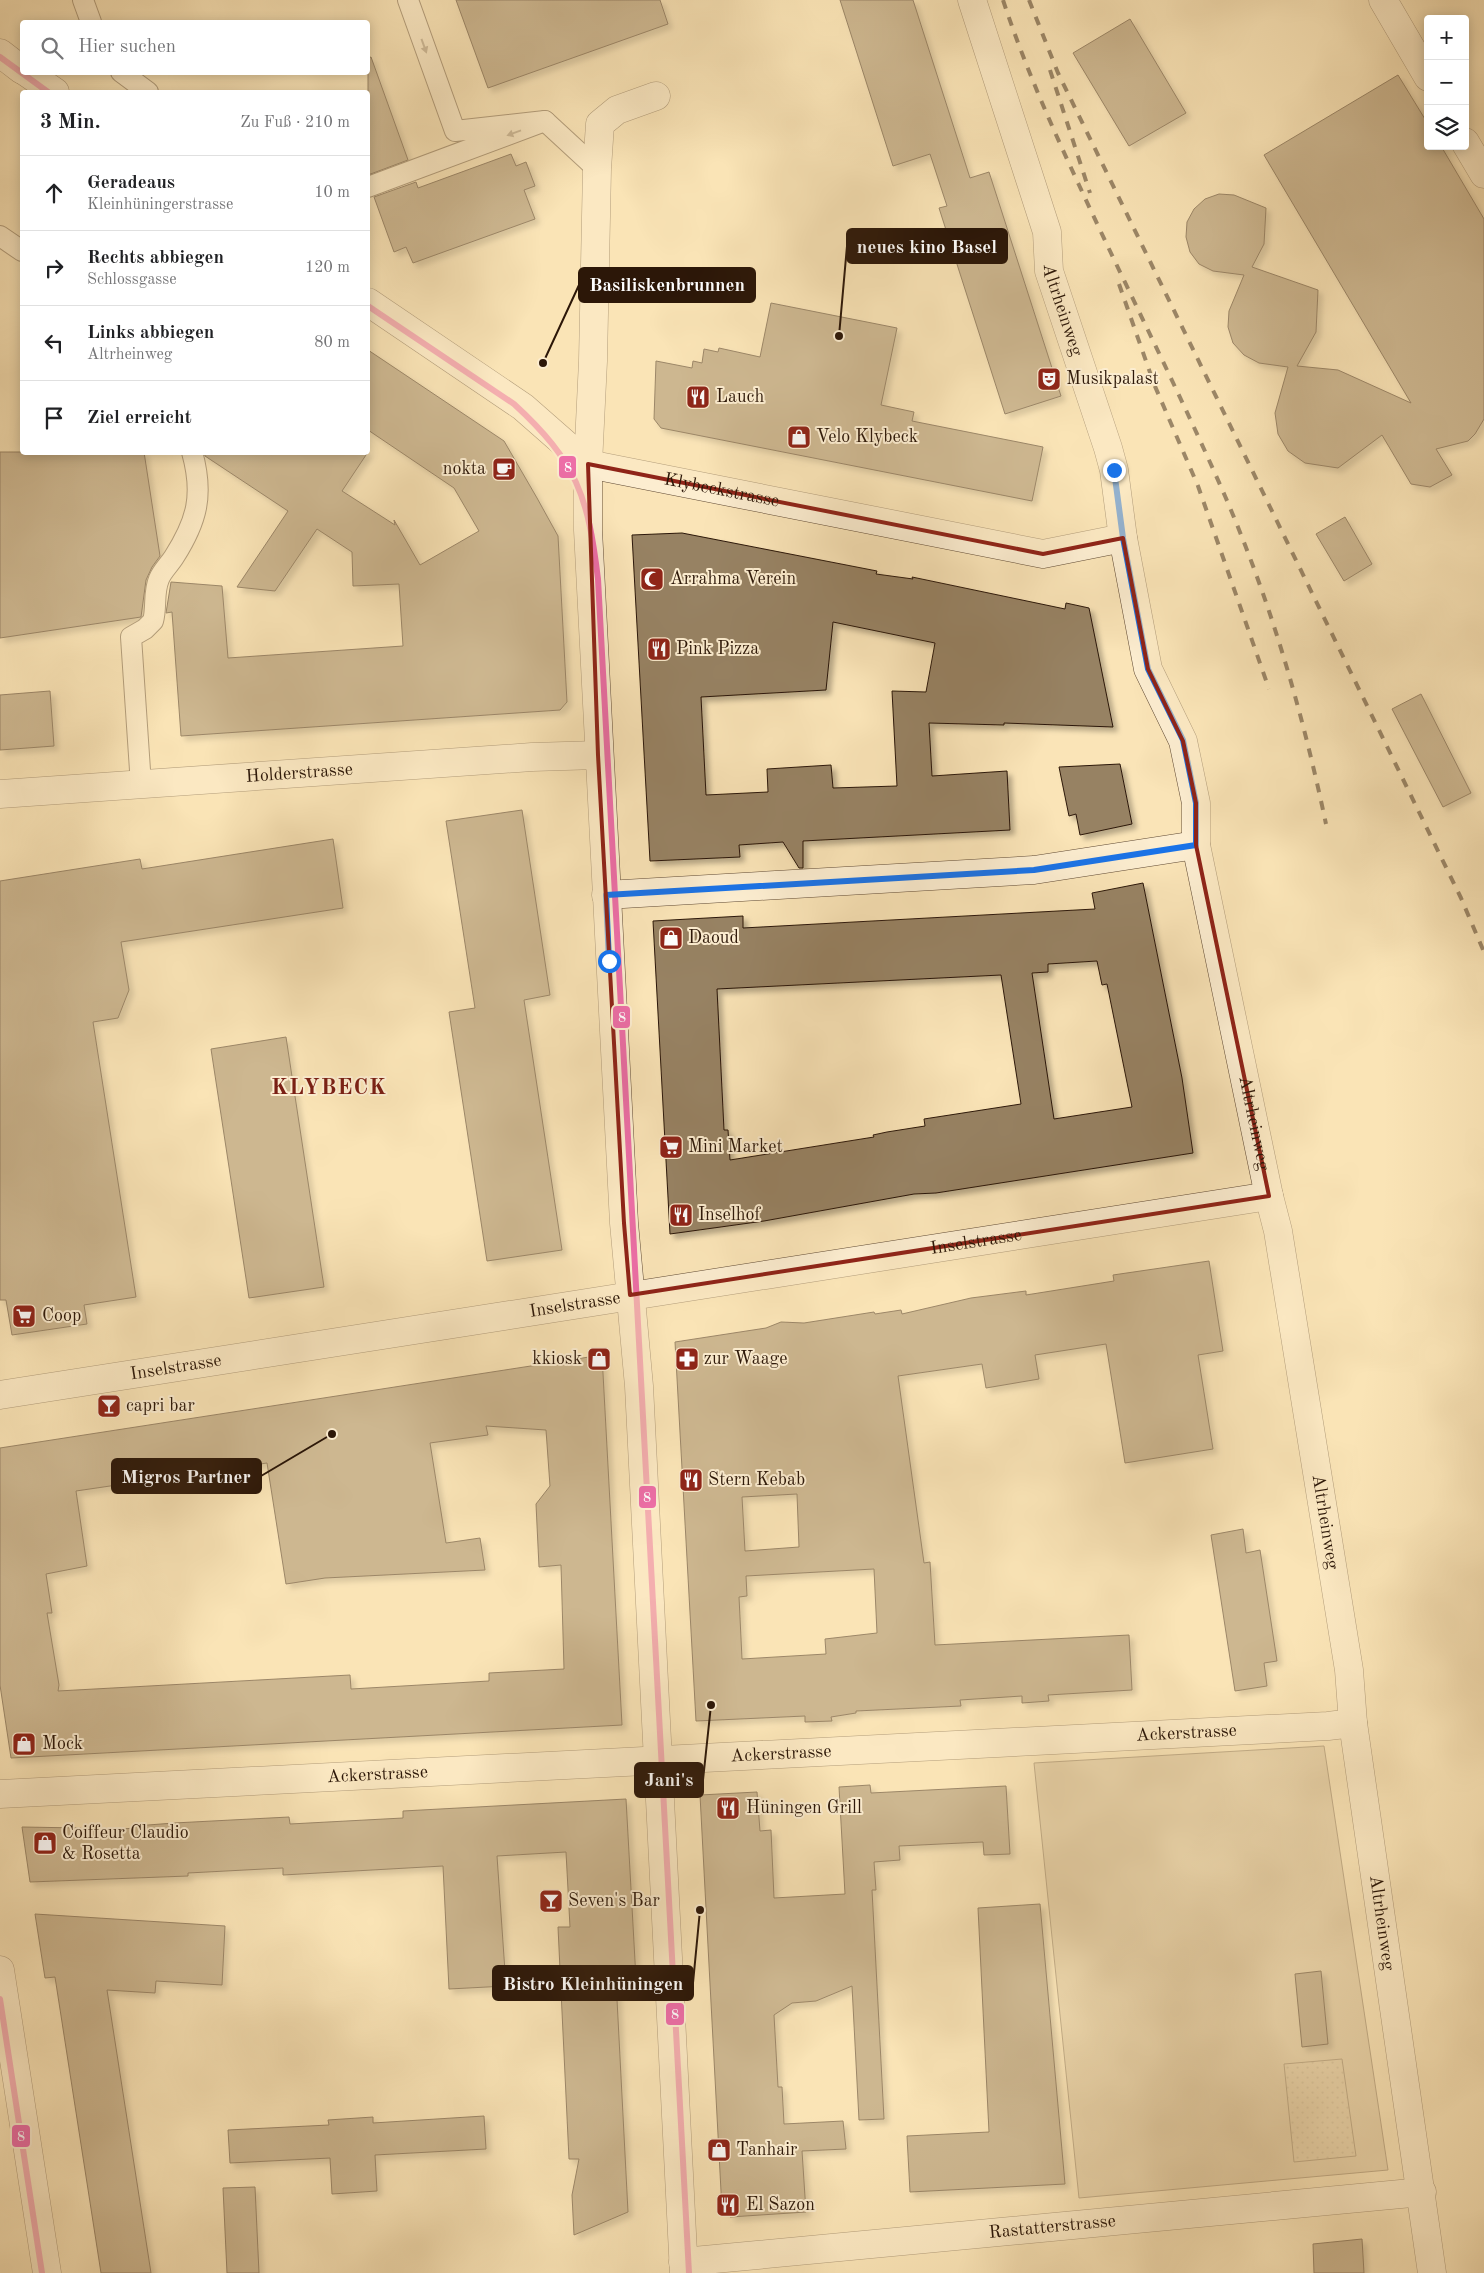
<!DOCTYPE html>
<html lang="de">
<head>
<meta charset="utf-8">
<style>
	body { margin:0; font-family:"Old Standard TT",serif; background:#f6f6f6; color:#202124 }
	.controls { position:absolute; right:15px; top:15px; display:grid; overflow:hidden; border-radius:5px; box-shadow:0 2px 12px #0003 }
	.controls button { width:45px; height:45px; display:grid; place-items:center; padding:0; border:0; border-bottom:1px solid #e0e0e0; background:#fff; color:#202124; font:25px sans-serif }
	.stop { position:absolute; width:15px; height:15px; margin:-11px; border:4px solid #1a73e8; border-radius:50%; background:#fff }
	.stop.end { background:#1a73e8; border-color:#fff; box-shadow:0 1px 5px #0008 }
	.list { margin:0; padding:0; list-style:none }
	h2 { display:flex; justify-content:space-between; align-items:center; height:65px; margin:0; padding:0 20px; font-size:21px }
	h2 small { font-size:16px; font-weight:400; color:#757577 }
	.list li { display:grid; grid-template-columns:32px 1fr auto; gap:15px; align-items:center; box-sizing:border-box; height:75px; padding:0 20px; border-top:1px solid #e0e0e0 }
	.list b { display:block; font-size:19px; white-space:nowrap }
	.list p { margin:0; font-size:16px; white-space:nowrap; color:#757577 }
	.list em { font-size:16px; font-style:normal; color:#757577 }
	.icon { flex:none; width:28px; height:28px; fill:none; stroke:currentColor; stroke-width:2; stroke-linecap:round; stroke-linejoin:round }
	.map { position:relative; flex:none; width:1484px; height:2273px; overflow:hidden }
	.search { position:absolute; background:#fff; box-shadow:0 2px 12px #0003; left:20px; top:20px; width:350px; height:55px; display:flex; align-items:center; gap:12px; box-sizing:border-box; padding:0 18px; border-radius:5px; color:#757577; font-size:19px }
	.panel { position:absolute; background:#fff; box-shadow:0 2px 12px #0003; left:20px; top:90px; width:350px; height:365px; border-radius:5px }
	.map>svg:first-child { display:block }
	.grass { fill:#d7c199; stroke:#826c50 }
	.park { fill:url(#park-dots); stroke:#826c50 }
	.building { fill:#978263; stroke:#2c1708; fill-rule:evenodd; filter:url(#shadow) }
	.lines { fill:none; stroke-linecap:round; stroke-linejoin:round }
	.service-casing { stroke:#604a34; stroke-width:22 }
	.minor-casing { stroke:#604a34; stroke-width:29 }
	.tertiary-casing { stroke:#604a34; stroke-width:29 }
	.service { stroke:#fcedd0; stroke-width:20 }
	.minor { stroke:#fcedd0; stroke-width:28 }
	.tertiary { stroke:#fcedd0; stroke-width:28 }
	.rail { stroke:#2c1708; stroke-width:4; stroke-dasharray:9 9; stroke-linecap:butt }
	.tram-1-casing { stroke:#fcedd0; stroke-width:10 }
	.tram-1 { stroke:#ed6ea7; stroke-width:6 }
	.oneway { fill:#9e8d76 }
	.route { stroke:#1a73e8; stroke-width:6 }
	.marked { fill:none; stroke:#8f2418; stroke-width:4; stroke-linejoin:round }
	.labels { text-anchor:middle; dominant-baseline:central; stroke-width:4; stroke-linejoin:round; paint-order:stroke }
	.street-label { font-size:18px; fill:#2c1708; stroke:#fcedd0 }
	.poi-label { font-size:18px; fill:#2c1708; stroke:#fcedd0; text-anchor:start }
	.district-label { font-size:22px; font-weight:bold; letter-spacing:1px; fill:#7a1f14; stroke:#fcedd0 }
	.leader { fill:none; stroke:#2c1708; stroke-width:2 }
	.callout-dot { fill:#2c1708; stroke:#fcedd0; stroke-width:2 }
	.callout { fill:#2c1708; stroke:#2c1708; stroke-width:2 }
	.callout-label { font-size:19px; text-anchor:middle; font-weight:bold; fill:#fff }
	.line-badge { stroke:#fcedd0; stroke-width:2 }
	.badge-label { font-size:14px; text-anchor:middle; font-weight:bold; fill:#fff }
</style>
</head>
<body>
<div class="map">
<svg width="1484" height="2273" viewBox="0 0 1484 2273">
	<defs>
		<pattern id="park-dots" width="8" height="8" patternUnits="userSpaceOnUse" patternTransform="scale(1.25)"><rect width="8" height="8" fill="#d7c199"/><path d="M2 2h.1M6 6h.1" fill="none" stroke="#b9a582" stroke-width="1.8" stroke-linecap="round"/></pattern>
		<filter id="shadow"><feDropShadow dx="4.5" dy="4.5" stdDeviation="2.5" flood-color="#0004"/></filter>
	</defs>
	<rect width="100%" height="100%" fill="#fae4b7"/>
	<filter id="stains"><feTurbulence type="fractalNoise" baseFrequency=".004" numOctaves="4"/><feColorMatrix values="0 0 0 0 .2 0 0 0 0 .09 0 0 0 0 .02 0 0 0 .5 -.17"/></filter>
	<radialGradient id="worn" r=".72"><stop offset=".6" stop-color="#630" stop-opacity="0"/><stop offset="1" stop-color="#630" stop-opacity=".3"/></radialGradient>
	<polygon class="grass" points="1324,1746 1388,2170 1079,2198 1034,1763"/>
	<polygon class="park" points="1342,2059 1356,2156 1294,2162 1284,2064"/>
	<g class="building">
		<polygon points="456,0 660,0 668,24 488,88"/>
		<polygon points="840,0 913,0 970,178 989,172 1061,396 1005,414 939,208 947,206 930,154 893,166"/>
		<polygon points="1130,19 1186,113 1129,146 1073,53"/>
		<polygon points="371,57 408,160 368,175 368,58"/>
		<polygon points="1398,75 1428,124 1428,146 1441,146 1484,219 1484,419 1475,434 1468,441 1436,449 1452,475 1430,487 1411,484 1382,435 1338,468 1305,463 1288,451 1278,434 1275,413 1288,367 1259,363 1244,355 1233,343 1228,327 1229,311 1244,275 1213,271 1199,264 1190,252 1186,237 1187,222 1194,209 1205,199 1219,194 1234,195 1266,208 1264,244 1252,267 1318,290 1316,332 1297,366 1338,370 1411,403 1264,155"/>
		<polygon points="511,154 516,166 526,162 535,186 524,190 535,219 413,263 406,247 394,252 374,197 416,182 418,188"/>
		<polygon points="771,303 897,328 881,405 914,412 912,421 1043,447 1032,501 661,428 654,419 656,361 692,368 693,361 702,363 704,349 718,352 719,348 760,357"/>
		<polygon points="368,350 504,441 537,498 558,536 567,702 560,710 181,736 172,612 166,613 171,582 222,586 228,658 403,646 399,584 353,586 352,552 317,529 275,591 237,587 288,511 205,456 204,452 368,452 342,491 395,525 394,520 420,565 479,531 454,488 368,430"/>
		<polygon points="0,452 144,452 160,556 152,567 146,580 141,617 0,638"/>
		<polygon points="1345,517 1372,564 1344,581 1316,534"/>
		<path d="M682,533L877,571L876,574L913,579L912,577L1065,609L1066,603L1089,608L1113,727L1004,723V725L929,723L932,776L1007,771L1010,830L803,841V868H799L783,842L739,845L740,857L650,861L632,535ZM833,622L935,643L926,692L892,691L897,786L833,788L831,765L767,769L768,792L706,795L701,697L826,690Z"/>
		<polygon points="50,691 54,746 0,750 0,695"/>
		<polygon points="1421,694 1471,793 1443,807 1392,709"/>
		<polygon points="1120,764 1132,824 1080,835 1076,814 1069,816 1059,767"/>
		<polygon points="522,810 550,995 524,1000 562,1250 487,1261 449,1012 475,1008 446,821"/>
		<polygon points="333,839 343,908 121,942 129,990 118,1018 93,1022 136,1297 84,1305 87,1324 12,1335 6,1300 0,1300 0,881 140,859 142,869"/>
		<path d="M1143,883L1182,1078L1193,1153L936,1193L914,1194L764,1221L670,1234L653,921L743,916V928L1095,909L1092,893ZM1097,961L1102,985L1107,984L1132,1107L1054,1119L1032,973L1048,972V964ZM1001,975L1021,1104L924,1119L925,1126L887,1132L873,1135L874,1137L730,1160L728,1130H724L717,989Z"/>
		<polygon points="286,1037 324,1287 249,1298 211,1049"/>
		<path d="M1209,1261L1223,1351L1198,1355L1213,1449L1125,1463L1106,1344L1035,1355L1039,1379L986,1388L982,1364L898,1376L924,1563L930,1562L935,1645L1129,1635L1132,1690L1048,1695L1049,1701L1022,1703V1696L960,1700L961,1706L856,1711V1713L831,1717L832,1721L805,1722V1716L696,1721L675,1342L766,1328L781,1322L804,1323L874,1312L875,1314L901,1310L902,1314L971,1298L1026,1291V1295L1114,1281L1113,1275ZM797,1494L799,1547L745,1551L742,1497ZM874,1569L877,1633L825,1639L826,1654L742,1659L739,1597L747,1596L746,1576Z"/>
		<path d="M602,1355L622,1725L11,1758L0,1685V1448ZM486,1426L546,1430L550,1486L536,1504L539,1567L561,1565L564,1669L489,1673V1681L351,1689L350,1675L58,1691L59,1685L47,1613H52L46,1574L87,1566L76,1491L267,1463L286,1584L325,1578L485,1570L480,1538L446,1543L430,1443L488,1435Z"/>
		<polygon points="1243,1529 1246,1553 1260,1550 1277,1661 1264,1663 1267,1686 1235,1691 1211,1535"/>
		<polygon points="870,1785 871,1793 1006,1786 1010,1854 984,1855 983,1842 899,1846 900,1860 874,1862 876,1890 872,1890 884,2119 859,2120 852,1986 816,2001 792,2003 774,2015 778,2087 782,2087 784,2124 843,2121 846,2149 802,2151 806,2212 730,2217 730,2211 722,2210 700,1795 757,1792 760,1831 771,1830 774,1898 845,1894 839,1787"/>
		<polygon points="626,1799 636,1979 616,1980 628,2212 574,2235 572,2195 579,2159 569,2159 558,1927 570,1927 566,1852 497,1856 506,1986 449,1989 443,1866 283,1875 283,1868 188,1873 188,1876 30,1882 22,1827 81,1828 82,1832 135,1828 135,1826 174,1823 289,1817 290,1824 403,1818 403,1811"/>
		<polygon points="1040,1904 1065,2184 910,2192 907,2136 989,2132 978,1908"/>
		<polygon points="35,1914 225,1926 222,1985 156,1981 155,1993 107,1990 151,2273 101,2273 55,1977 45,1978"/>
		<polygon points="1321,1971 1328,2044 1302,2047 1295,1974"/>
		<polygon points="484,2116 486,2149 375,2155 377,2191 332,2194 330,2158 230,2163 228,2130 329,2125 328,2120 373,2117 373,2123"/>
		<polygon points="255,2187 259,2273 227,2273 223,2188"/>
		<polygon points="1362,2239 1364,2273 1314,2273 1313,2244"/>
	</g>
	<g class="lines">
		<g class="service-casing">
			<g id="service">
				<polyline points="83,0 91,22"/>
				<polyline points="121,72 148,92"/>
				<polyline points="545,121 597,169"/>
				<polyline points="368,187 545,121 455,131 408,0"/>
				<polyline points="0,236 22,251"/>
				<path d="M141,785L131,637L145,629L153,621C157,607 153,593 159,579C162,571 169,565 174,557C197,521 204,495 192,452"/>
			</g>
		</g>
		<g class="minor-casing">
			<g id="minor">
				<path id="s1" d="M972,0L1047,232L1049,271L1108,448L1114,470L1123,538L1148,669L1183,741L1196,803V845L1269,1196L1278,1231L1349,1670L1353,1723L1432,2273"/>
				<polyline points="1383,0 1428,77"/>
				<polyline points="0,53 22,70"/>
				<polyline points="26,72 55,92"/>
				<polyline points="656,96 617,110 600,124 597,169 593,361 588,464 588,530 624,1223 639,1386 684,2273"/>
				<polyline points="1465,142 1484,174"/>
				<path id="s2" d="M368,302L523,407L588,464L1043,554L1123,538"/>
				<path id="s3" d="M0,794L532,757L598,755"/>
				<polyline points="606,895 1034,870 1196,845"/>
				<path id="s4" d="M0,1395L1269,1196"/>
				<path id="s5" d="M0,1794L1328,1726L1353,1723"/>
				<path id="s6" d="M683,2262L1422,2192"/>
			</g>
		</g>
		<g class="tertiary-casing">
			<polyline id="tertiary" points="0,1970 47,2273"/>
		</g>
		<use href="#service" class="service"/>
		<use href="#minor" class="minor"/>
		<use href="#tertiary" class="tertiary"/>
		<g class="rail">
			<path d="M1003,0C1024,64 1051,125 1079,185C1127,289 1179,391 1225,496C1271,603 1302,710 1326,824"/>
			<polyline points="1029,0 1058,73 1461,898 1484,952"/>
			<polyline points="1050,70 1090,193"/>
			<polyline points="1119,284 1154,384 1198,486 1269,689"/>
		</g>
		<g class="tram-1-casing">
			<g id="tram-1">
				<polyline points="0,57 48,92"/>
				<path d="M368,306L514,404C577,462 588,496 598,579L689,2273"/>
				<polyline points="0,1999 42,2273"/>
			</g>
		</g>
		<use href="#tram-1" class="tram-1"/>
	</g>
	<defs><path id="oneway-solid" d="M-6-.8H1V-3.2L6.5 0L1 3.2V.8H-6Z" transform="scale(1.25)"/></defs>
	<g class="oneway">
		<use href="#oneway-solid" transform="translate(424 46) rotate(70)"/>
		<use href="#oneway-solid" transform="translate(514 133) rotate(160)"/>
	</g>
	<g class="lines">
		<polyline class="route" points="609,961 606,895 1034,870 1196,845 1196,803 1183,740 1148,669 1123,538 1114,470"/>
	</g>
	<path d="M0 0H1484V2273H0ZM588,464L1043,554L1123,538L1148,669L1183,741L1196,803V845L1269,1196L630,1295L624,1223L598,755Z" fill="#fae4b7" fill-opacity=".55" fill-rule="evenodd"/>
	<path class="marked" d="M588,464L1043,554L1123,538L1148,669L1183,741L1196,803V845L1269,1196L630,1295L624,1223L598,755Z"/>
	<defs>
		<g id="theatre-square" transform="scale(1.25)"><rect x="-9" y="-9" width="18" height="18" rx="4" fill="#8f2418" stroke="#fcedd0"/><path d="M-5-5.5Q0-4 5-5.5V0Q5 5 0 6Q-5 5-5 0ZM-3.3-2.5H-1v1.5H-3.3ZM1-2.5H3.3v1.5H1ZM-2.8 1Q0 5.5 2.8 1Z" fill="#fff"/></g>
		<g id="restaurant-square" transform="scale(1.25)"><rect x="-9" y="-9" width="18" height="18" rx="4" fill="#8f2418" stroke="#fcedd0"/><path d="M-5-6h1v4h1v-4h1v4h1v-4h1v5L-1.5 .5V6h-2V.5L-5-1ZM5-6V6H3V1.5H1.5Q1.5-4 5-6Z" fill="#fff"/></g>
		<g id="shop-square" transform="scale(1.25)"><rect x="-9" y="-9" width="18" height="18" rx="4" fill="#8f2418" stroke="#fcedd0"/><path d="M-5-2.5h2.3a2.7 3.5 0 0 1 5.4 0H5L5.5 6h-11ZM-1.5-2.5h3a1.5 2.3 0 0 0-3 0Z" fill="#fff"/></g>
		<g id="cafe-square" transform="scale(1.25)"><rect x="-9" y="-9" width="18" height="18" rx="4" fill="#8f2418" stroke="#fcedd0"/><path d="M-5.5-4.5H6V0H3Q3 3.5 0 3.5H-2.5Q-5.5 3.5-5.5 0ZM3-3.2v2h1.7v-2ZM-6 4.5H4V6H-6Z" fill="#fff"/></g>
		<g id="mosque-square" transform="scale(1.25)"><rect x="-9" y="-9" width="18" height="18" rx="4" fill="#8f2418" stroke="#fcedd0"/><path d="M3.5-4.9A6 6 0 1 0 3.5 4.9A5 5 0 1 1 3.5-4.9Z" fill="#fff"/></g>
		<g id="supermarket-square" transform="scale(1.25)"><rect x="-9" y="-9" width="18" height="18" rx="4" fill="#8f2418" stroke="#fcedd0"/><path d="M-6-5.5h2.5l.6 2H6L4.5 2H-2.5L-4.4-4H-6ZM-1.5 3.2a1.3 1.3 0 1 0 .1 0ZM3 3.2a1.3 1.3 0 1 0 .1 0Z" fill="#fff"/></g>
		<g id="pharmacy-square" transform="scale(1.25)"><rect x="-9" y="-9" width="18" height="18" rx="4" fill="#8f2418" stroke="#fcedd0"/><path d="M-2-6h4v4h4v4h-4v4h-4v-4h-4v-4h4Z" fill="#fff"/></g>
		<g id="bar-square" transform="scale(1.25)"><rect x="-9" y="-9" width="18" height="18" rx="4" fill="#8f2418" stroke="#fcedd0"/><path d="M-6-5H6L.8 .8V4.5H3.5V6h-7V4.5H-.8V.8Z" fill="#fff"/></g>
	</defs>
	<g fill-rule="evenodd">
		<use href="#theatre-square" x="1049" y="379"/>
		<use href="#restaurant-square" x="698" y="397"/>
		<use href="#shop-square" x="799" y="437"/>
		<use href="#cafe-square" x="504" y="469"/>
		<use href="#mosque-square" x="652" y="579"/>
		<use href="#restaurant-square" x="659" y="649"/>
		<use href="#shop-square" x="671" y="938"/>
		<use href="#supermarket-square" x="671" y="1147"/>
		<use href="#restaurant-square" x="681" y="1215"/>
		<use href="#supermarket-square" x="24" y="1316"/>
		<use href="#shop-square" x="599" y="1359"/>
		<use href="#pharmacy-square" x="687" y="1359"/>
		<use href="#bar-square" x="109" y="1406"/>
		<use href="#restaurant-square" x="691" y="1480"/>
		<use href="#shop-square" x="24" y="1744"/>
		<use href="#restaurant-square" x="728" y="1808"/>
		<use href="#shop-square" x="45" y="1843"/>
		<use href="#bar-square" x="551" y="1901"/>
		<use href="#shop-square" x="719" y="2150"/>
		<use href="#restaurant-square" x="728" y="2205"/>
	</g>
	<g class="labels">
		<g class="street-label">
			<text stroke="none"><textPath href="#s1" startOffset="324">Altrheinweg</textPath></text>
			<text stroke="none"><textPath href="#s2" startOffset="410">Klybeckstrasse</textPath></text>
			<text stroke="none"><textPath href="#s3" startOffset="300">Holderstrasse</textPath></text>
			<text stroke="none"><textPath href="#s1" startOffset="1164">Altrheinweg</textPath></text>
			<text stroke="none"><textPath href="#s4" startOffset="988">Inselstrasse</textPath></text>
			<text stroke="none"><textPath href="#s4" startOffset="582">Inselstrasse</textPath></text>
			<text stroke="none"><textPath href="#s4" startOffset="178">Inselstrasse</textPath></text>
			<text stroke="none"><textPath href="#s1" startOffset="1569">Altrheinweg</textPath></text>
			<text stroke="none"><textPath href="#s5" startOffset="1188">Ackerstrasse</textPath></text>
			<text stroke="none"><textPath href="#s5" startOffset="782">Ackerstrasse</textPath></text>
			<text stroke="none"><textPath href="#s5" startOffset="378">Ackerstrasse</textPath></text>
			<text stroke="none"><textPath href="#s1" startOffset="1974">Altrheinweg</textPath></text>
			<text stroke="none"><textPath href="#s6" startOffset="371">Rastatterstrasse</textPath></text>
		</g>
		<g class="poi-label">
			<text x="1066" y="379">Musikpalast</text>
			<text x="716" y="397">Lauch</text>
			<text x="816" y="437">Velo Klybeck</text>
			<text x="486" y="469" text-anchor="end">nokta</text>
			<text x="670" y="579">Arrahma Verein</text>
			<text x="676" y="649">Pink Pizza</text>
			<text x="688" y="938">Daoud</text>
			<text x="688" y="1147">Mini Market</text>
			<text x="698" y="1215">Inselhof</text>
			<text x="42" y="1316">Coop</text>
			<text x="582" y="1359" text-anchor="end">kkiosk</text>
			<text x="704" y="1359">zur Waage</text>
			<text x="126" y="1406">capri bar</text>
			<text x="708" y="1480">Stern Kebab</text>
			<text x="42" y="1744">Mock</text>
			<text x="746" y="1808">Hüningen Grill</text>
			<text x="62" y="1833">Coiffeur Claudio<tspan x="62" dy="21">&amp; Rosetta</tspan></text>
			<text x="568" y="1901">Seven's Bar</text>
			<text x="736" y="2150">Tanhair</text>
			<text x="746" y="2205">El Sazon</text>
		</g>
		<g class="district-label">
			<text x="329" y="1088">KLYBECK</text>
		</g>
	</g>
	<path class="leader" d="M839 336L847 246M543 363L579 285M332 1434L261 1476M711 1705L703 1780M700 1910L693 1983"/>
	<g class="callout-dot">
		<circle cx="839" cy="336" r="5"/>
		<circle cx="543" cy="363" r="5"/>
		<circle cx="332" cy="1434" r="5"/>
		<circle cx="711" cy="1705" r="5"/>
		<circle cx="700" cy="1910" r="5"/>
	</g>
	<g class="callout">
		<rect x="847" y="229" width="160" height="34" rx="5"/>
		<rect x="579" y="268" width="176" height="34" rx="5"/>
		<rect x="112" y="1459" width="149" height="34" rx="5"/>
		<rect x="635" y="1763" width="68" height="34" rx="5"/>
		<rect x="493" y="1966" width="200" height="34" rx="5"/>
	</g>
	<g class="callout-label">
		<text x="927" y="253">neues kino Basel</text>
		<text x="667" y="291">Basiliskenbrunnen</text>
		<text x="186" y="1483">Migros Partner</text>
		<text x="669" y="1786">Jani's</text>
		<text x="593" y="1990">Bistro Kleinhüningen</text>
	</g>
	<g class="line-badge">
		<rect x="558" y="455" width="19" height="24" rx="5" fill="#ed6ea7"/>
		<rect x="612" y="1005" width="19" height="24" rx="5" fill="#ed6ea7"/>
		<rect x="638" y="1485" width="19" height="24" rx="5" fill="#ed6ea7"/>
		<rect x="665" y="2002" width="20" height="24" rx="5" fill="#ed6ea7"/>
		<rect x="11" y="2124" width="20" height="24" rx="5" fill="#ed6ea7"/>
	</g>
	<g class="badge-label">
		<text x="568" y="472">8</text>
		<text x="622" y="1022">8</text>
		<text x="647" y="1502">8</text>
		<text x="675" y="2019">8</text>
		<text x="21" y="2141">8</text>
	</g>
	<rect width="100%" height="100%" filter="url(#stains)"/>
	<rect width="100%" height="100%" fill="url(#worn)"/>
</svg>
<div class="controls">
<button>+</button>
<button>−</button>
<button><svg class="icon" aria-label="layers" viewBox="0 0 24 24"><path d="M12 4l9 5-9 5-9-5zM3 14l9 5 9-5"/></svg></button>
</div>
<div class="stop" style="left:609px;top:961px"></div>
<div class="stop end" style="left:1114px;top:470px"></div>
<div class="search"><svg class="icon" aria-label="search" viewBox="0 0 24 24"><circle cx="10" cy="10" r="6"/><path d="M15 15l6 6"/></svg>Hier suchen</div>
<section class="panel">
<h2>3 Min.<small>Zu Fuß · 210 m</small></h2>
<ul class="list">
<li><svg class="icon" aria-label="ahead" viewBox="0 0 24 24"><path d="M12 20V5M6 11l6-6 6 6"/></svg><div><b>Geradeaus</b><p>Kleinhüningerstrasse</p></div><em>10 m</em></li>
<li><svg class="icon" aria-label="right" viewBox="0 0 24 24"><path d="M7 20v-9h11M14 6l5 5-5 5"/></svg><div><b>Rechts abbiegen</b><p>Schlossgasse</p></div><em>120 m</em></li>
<li><svg class="icon" aria-label="left" viewBox="0 0 24 24"><path d="M17 20v-9H6M10 6l-5 5 5 5"/></svg><div><b>Links abbiegen</b><p>Altrheinweg</p></div><em>80 m</em></li>
<li><svg class="icon" aria-label="arrive" viewBox="0 0 24 24"><path d="M6 21V4h12l-3 4 3 4H6"/></svg><div><b>Ziel erreicht</b></div></li>
</ul>
</section>
</div>
</body>
</html>
